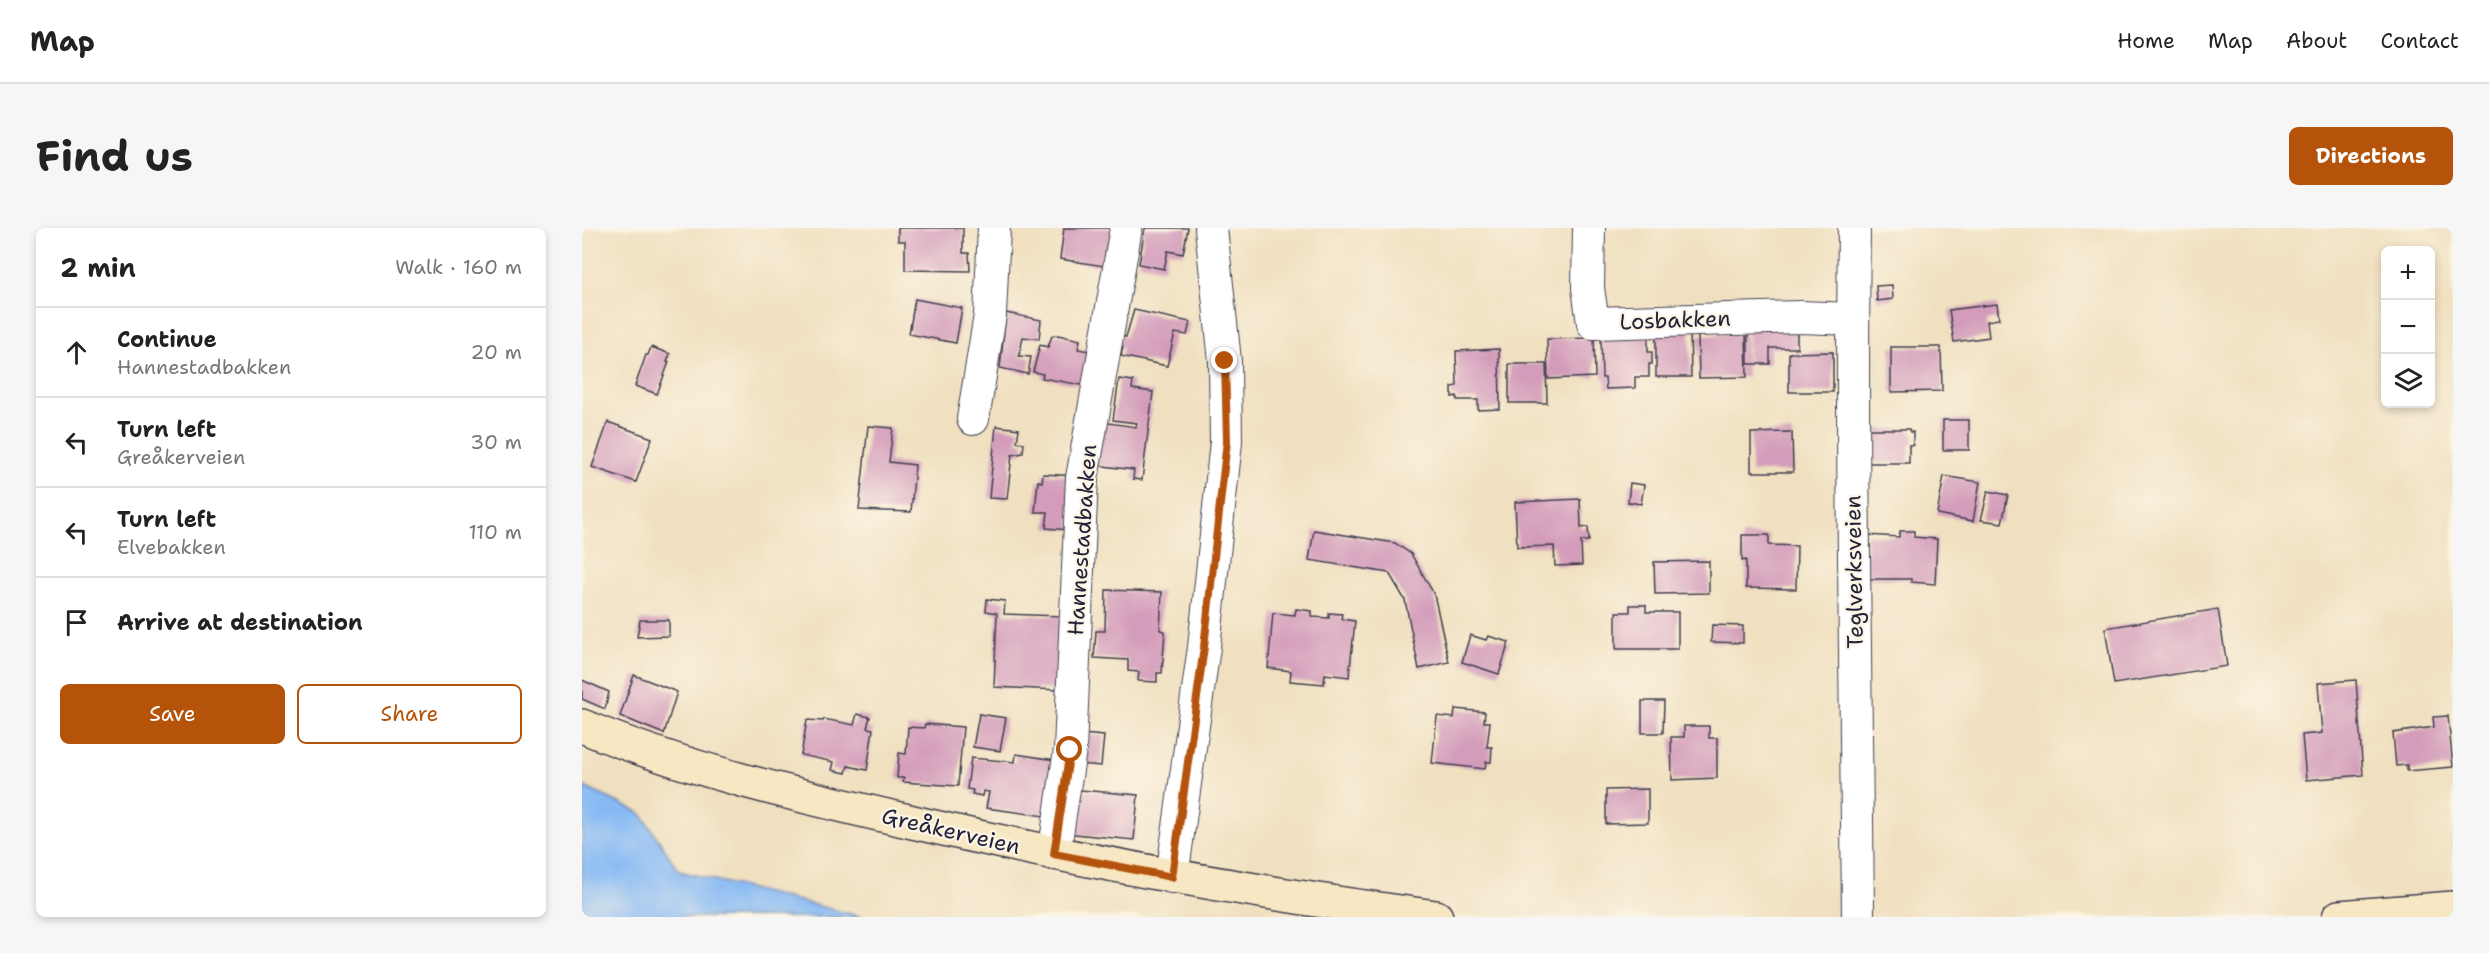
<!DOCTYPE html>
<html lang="en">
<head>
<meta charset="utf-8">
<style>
	body { margin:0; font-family:"Shantell Sans",sans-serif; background:#f6f6f6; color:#222 }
	.controls { position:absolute; right:18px; top:18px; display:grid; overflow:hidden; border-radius:9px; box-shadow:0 3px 9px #0003 }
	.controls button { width:54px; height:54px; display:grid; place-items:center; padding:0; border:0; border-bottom:2px solid #e0e0e0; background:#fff; color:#222; font:30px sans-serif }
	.stop { position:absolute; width:18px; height:18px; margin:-14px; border:4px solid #b45309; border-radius:50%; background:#fff }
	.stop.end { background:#b45309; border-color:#fff; box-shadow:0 2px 6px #0008 }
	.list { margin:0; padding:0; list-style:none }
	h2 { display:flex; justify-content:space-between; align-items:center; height:78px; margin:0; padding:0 24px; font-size:26px }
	h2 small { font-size:20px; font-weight:400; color:#767676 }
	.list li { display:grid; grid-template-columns:39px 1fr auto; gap:18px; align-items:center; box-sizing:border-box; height:90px; padding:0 24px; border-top:2px solid #e0e0e0 }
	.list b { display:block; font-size:22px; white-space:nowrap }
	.list p { margin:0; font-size:20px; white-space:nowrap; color:#767676 }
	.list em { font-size:20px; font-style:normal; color:#767676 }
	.actions { display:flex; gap:12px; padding:18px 24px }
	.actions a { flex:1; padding:14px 0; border:2px solid #b45309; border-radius:9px; text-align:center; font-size:21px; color:#b45309 }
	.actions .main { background:#b45309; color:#fff }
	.icon { flex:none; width:33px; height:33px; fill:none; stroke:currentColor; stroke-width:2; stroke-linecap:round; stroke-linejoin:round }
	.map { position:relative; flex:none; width:1871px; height:689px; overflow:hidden; border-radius:9px }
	header { display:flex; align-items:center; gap:36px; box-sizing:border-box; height:84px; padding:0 30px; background:#fff; border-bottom:2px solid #e0e0e0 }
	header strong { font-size:28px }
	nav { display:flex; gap:33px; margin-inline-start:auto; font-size:21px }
	.intro { display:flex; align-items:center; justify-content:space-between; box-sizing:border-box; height:144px; padding:0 36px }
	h1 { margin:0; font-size:42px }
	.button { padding:15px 27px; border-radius:9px; background:#b45309; color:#fff; font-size:21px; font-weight:700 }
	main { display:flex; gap:36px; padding:0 36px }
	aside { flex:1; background:#fff; border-radius:9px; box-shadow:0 3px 9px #0003 }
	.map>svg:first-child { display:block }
	.water { fill:#86b9f4; stroke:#546e98; stroke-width:1.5 }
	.building { fill:#d39cba }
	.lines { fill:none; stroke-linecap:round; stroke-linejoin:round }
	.street-casing { stroke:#413e4f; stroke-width:34 }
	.secondary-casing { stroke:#413e4f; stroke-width:36 }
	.street { stroke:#fff; stroke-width:32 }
	.secondary { stroke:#f7e8c3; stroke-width:33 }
	.route { stroke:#b45309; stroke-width:8 }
	.labels { text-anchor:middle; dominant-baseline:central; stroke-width:4.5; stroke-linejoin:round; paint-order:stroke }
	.street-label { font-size:22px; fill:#22223b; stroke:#fcf5e5 }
</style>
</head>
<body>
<header>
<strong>Map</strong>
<nav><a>Home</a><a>Map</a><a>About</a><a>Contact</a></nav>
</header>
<div class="intro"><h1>Find us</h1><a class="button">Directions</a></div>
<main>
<aside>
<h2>2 min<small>Walk · 160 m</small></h2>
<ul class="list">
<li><svg class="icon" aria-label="ahead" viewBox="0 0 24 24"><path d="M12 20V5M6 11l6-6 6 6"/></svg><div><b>Continue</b><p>Hannestadbakken</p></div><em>20 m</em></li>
<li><svg class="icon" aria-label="left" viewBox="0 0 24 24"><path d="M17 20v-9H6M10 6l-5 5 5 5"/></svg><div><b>Turn left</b><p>Greåkerveien</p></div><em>30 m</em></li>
<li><svg class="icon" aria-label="left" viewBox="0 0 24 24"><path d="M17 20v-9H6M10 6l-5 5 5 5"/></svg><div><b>Turn left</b><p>Elvebakken</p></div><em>110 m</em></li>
<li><svg class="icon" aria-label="arrive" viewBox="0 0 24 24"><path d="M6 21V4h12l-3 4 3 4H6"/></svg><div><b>Arrive at destination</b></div></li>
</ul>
<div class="actions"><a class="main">Save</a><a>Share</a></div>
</aside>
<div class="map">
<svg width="1871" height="689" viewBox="0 0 1871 689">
	<rect width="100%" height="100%" fill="#fcf5e5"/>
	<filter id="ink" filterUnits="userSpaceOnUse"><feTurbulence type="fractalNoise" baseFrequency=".0167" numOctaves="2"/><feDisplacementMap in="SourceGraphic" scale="12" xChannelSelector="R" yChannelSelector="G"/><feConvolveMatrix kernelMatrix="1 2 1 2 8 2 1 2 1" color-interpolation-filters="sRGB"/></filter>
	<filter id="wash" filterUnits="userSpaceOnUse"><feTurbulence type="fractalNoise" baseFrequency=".008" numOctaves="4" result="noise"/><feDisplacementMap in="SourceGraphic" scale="24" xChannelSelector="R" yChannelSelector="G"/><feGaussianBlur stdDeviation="1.35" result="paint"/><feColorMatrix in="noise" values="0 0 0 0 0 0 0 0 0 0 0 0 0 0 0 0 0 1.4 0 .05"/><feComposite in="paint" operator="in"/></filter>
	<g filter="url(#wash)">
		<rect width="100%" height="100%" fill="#f0e0c0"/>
		<polygon class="water" points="0,558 59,585 97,643 281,689 0,689"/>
		<g id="blocks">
			<g class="building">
				<polygon points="316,0 381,0 381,25 387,25 388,43 323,42 323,13 316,13"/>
				<polygon points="482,0 534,0 528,39 478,31"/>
				<polygon points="563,0 606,0 601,26 586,23 582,41 557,36"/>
				<polygon points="1310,57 1311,71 1295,73 1294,58"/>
				<polygon points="333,71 380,80 374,115 327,106"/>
				<polygon points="1415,76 1417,91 1405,93 1407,109 1372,114 1367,82"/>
				<polygon points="552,82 608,94 605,107 593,105 585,138 539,128 541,119 534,117 536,107 544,109"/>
				<polygon points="424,85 459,92 457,111 441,109 439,119 437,128 449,129 446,146 418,140"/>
				<polygon points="1166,98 1215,98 1215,120 1188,120 1188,136 1166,136"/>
				<polygon points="1108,99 1109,149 1074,149 1074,100"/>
				<polygon points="1164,106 1165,149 1117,150 1116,107"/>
				<polygon points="476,107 498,112 496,121 512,124 505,158 460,150 461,146 451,144 458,117 466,119 470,108"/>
				<polygon points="1066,109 1066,124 1070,124 1070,136 1067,136 1067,149 1053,149 1053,160 1024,161 1023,150 1020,150 1019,110"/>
				<polygon points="1012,110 1013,149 966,151 965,111"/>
				<polygon points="69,119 88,126 85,134 87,134 75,166 53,158 64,127 66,127"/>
				<polygon points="1309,119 1359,119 1360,163 1309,164"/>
				<polygon points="917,121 918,181 896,182 896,172 875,172 875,168 870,169 870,159 875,158 874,123"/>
				<polygon points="1251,124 1251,164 1207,164 1207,125"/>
				<polygon points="927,136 964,136 965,175 927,175"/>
				<polygon points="537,151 551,153 550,161 571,164 560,252 551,251 552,242 514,237 520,194 554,199 555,195 531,192"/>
				<rect x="1361" y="192" width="26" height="30"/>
				<polygon points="26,194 70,210 54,254 10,239"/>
				<polygon points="286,198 311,200 307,234 333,237 329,284 277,282"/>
				<polygon points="414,198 437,201 435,214 442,215 441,225 430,227 425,271 407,270"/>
				<polygon points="1284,201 1327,201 1328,204 1331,204 1331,217 1327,217 1327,235 1284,235"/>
				<polygon points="1210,204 1211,244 1169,244 1169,205"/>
				<polygon points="461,246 494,248 488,302 464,300 466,284 453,284 456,253 460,254"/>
				<polygon points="1362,248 1398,254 1391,293 1355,286"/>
				<polygon points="1048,255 1062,257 1059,276 1046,274"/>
				<polygon points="1406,263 1426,267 1420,295 1399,292"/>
				<polygon points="998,271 999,300 1006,299 1007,313 999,313 1000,337 973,338 972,318 935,319 933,274"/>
				<polygon points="732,302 813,315 829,326 852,366 867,434 837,441 823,372 807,345 727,332"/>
				<polygon points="1318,303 1332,303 1332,309 1355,311 1353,356 1329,354 1329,351 1283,351 1285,307 1317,309"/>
				<polygon points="1160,307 1187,307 1187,317 1215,318 1214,361 1164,360 1164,332 1160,333"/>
				<polygon points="1127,333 1127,365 1073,366 1072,334"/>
				<polygon points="524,362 580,364 578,402 583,403 580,445 575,445 575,454 556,453 557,444 546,443 546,432 512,430 514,403 523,403"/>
				<polygon points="405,371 423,373 422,386 480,388 477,462 412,459 415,385 404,383"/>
				<polygon points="1048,377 1064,377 1064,384 1096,384 1096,421 1034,421 1034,384 1048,384"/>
				<polygon points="714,381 730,383 730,389 747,390 747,385 760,386 759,391 773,393 767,449 743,446 742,456 708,453 709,443 686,440 691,385 713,387"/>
				<polygon points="1636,381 1645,438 1532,456 1523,400"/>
				<polygon points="58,392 87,392 87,408 55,409"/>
				<polygon points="1130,397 1161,398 1161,415 1129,414"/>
				<polygon points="888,407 904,412 906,408 927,414 917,446 880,434"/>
				<polygon points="52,447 95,464 82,506 38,488"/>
				<polygon points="0,452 27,464 23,481 0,471"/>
				<polygon points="1774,452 1781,547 1724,552 1720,507 1740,505 1736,455"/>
				<polygon points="1060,473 1082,473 1081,505 1060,505"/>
				<polygon points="873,481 903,484 902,494 908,494 905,519 910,519 909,534 904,534 903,541 850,535 855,488 872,490"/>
				<polygon points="275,486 288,489 285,500 291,501 285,542 266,538 264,545 250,542 252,534 219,527 225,492 241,493 242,491 272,497"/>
				<polygon points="397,486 424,490 418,523 391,519"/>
				<polygon points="1866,488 1871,539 1825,543 1825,537 1814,538 1811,505 1852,499 1851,489"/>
				<polygon points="343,496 381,499 376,558 321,554 322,550 315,550 317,525 324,526 326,499 342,500"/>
				<polygon points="1102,498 1127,498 1127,510 1135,510 1135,550 1090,552 1089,509 1102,509"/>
				<polygon points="500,506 522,508 519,538 497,536"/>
				<polygon points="434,526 473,532 470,589 404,580 407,564 401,563 400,568 390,566 391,562 385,561 389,530 433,534"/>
				<polygon points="487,561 556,567 552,612 483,605"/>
				<polygon points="1066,561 1066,595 1024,596 1024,562"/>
			</g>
		</g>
	</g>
	<g filter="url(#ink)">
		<use href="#blocks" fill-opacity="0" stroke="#413e4f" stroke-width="1.5"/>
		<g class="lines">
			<g class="street-casing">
				<g id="street">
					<polyline points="1007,0 1006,60 1011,95 1218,89 1271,91"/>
					<path d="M1272,0C1269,230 1274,459 1276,689"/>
					<polyline points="391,191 408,87 412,0"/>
					<polyline points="472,626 488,522 500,250 544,0"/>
					<polyline points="590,649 622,419 644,214 643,133 629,0"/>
				</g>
			</g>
			<g class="secondary-casing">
				<g id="secondary">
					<path d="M0,498C108,543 222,569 335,595C507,635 679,666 854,689"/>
					<polyline points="1757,689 1871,680"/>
				</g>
			</g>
			<use href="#street" class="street"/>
			<use href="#secondary" class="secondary"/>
		</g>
	</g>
	<g class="lines" filter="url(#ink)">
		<polyline class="route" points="488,522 472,626 590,649 622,419 645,213 643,133"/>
	</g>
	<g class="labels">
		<g class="street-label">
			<text transform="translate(1093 92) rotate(-2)">Losbakken</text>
			<text transform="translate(500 312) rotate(-86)">Hannestadbakken</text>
			<text transform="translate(1272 344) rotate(-91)">Teglverksveien</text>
			<text transform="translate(369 603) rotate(13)">Greåkerveien</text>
		</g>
	</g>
</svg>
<div class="controls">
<button>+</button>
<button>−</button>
<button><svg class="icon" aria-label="layers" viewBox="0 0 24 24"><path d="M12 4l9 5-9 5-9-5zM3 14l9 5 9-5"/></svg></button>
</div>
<div class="stop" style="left:488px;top:522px"></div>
<div class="stop end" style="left:643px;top:133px"></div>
</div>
</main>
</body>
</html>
